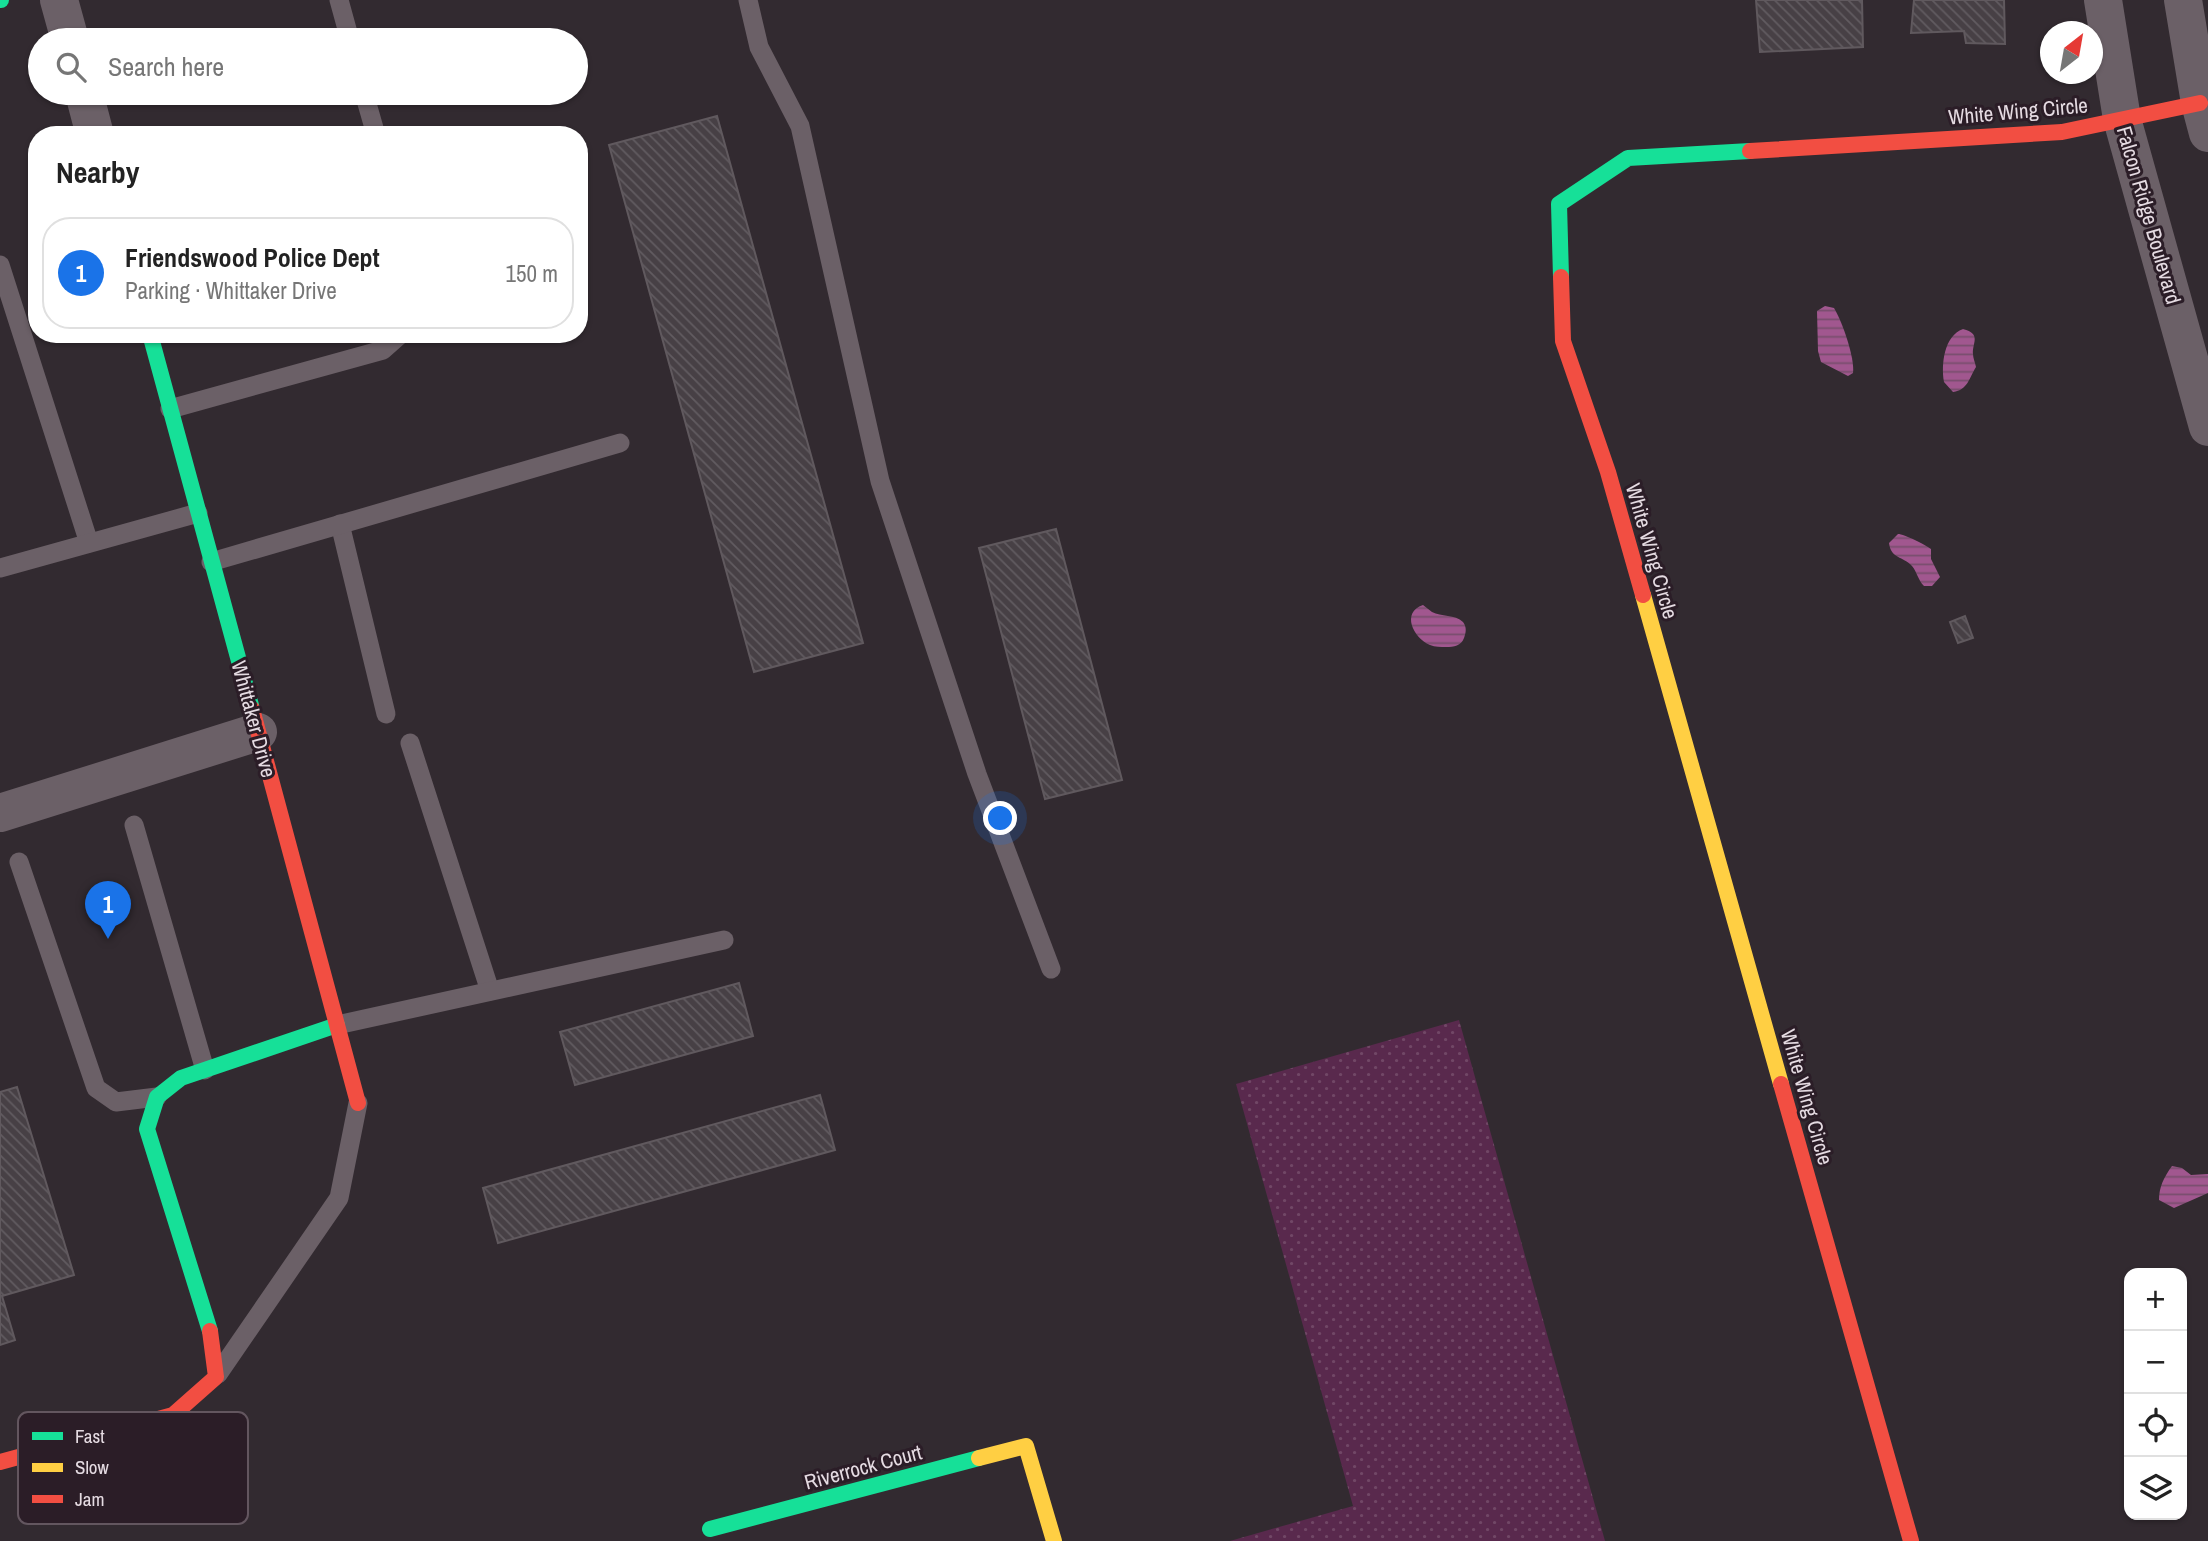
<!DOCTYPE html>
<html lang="en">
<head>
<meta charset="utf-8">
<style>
	body { margin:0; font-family:"Archivo Narrow",sans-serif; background:#f2f2f2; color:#222 }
	.controls { position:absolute; right:21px; bottom:21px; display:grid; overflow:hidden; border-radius:14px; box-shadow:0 2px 5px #0004 }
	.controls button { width:63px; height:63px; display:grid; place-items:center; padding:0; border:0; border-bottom:2px solid #e0e0e0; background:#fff; color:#222; font:35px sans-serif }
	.compass { position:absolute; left:2040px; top:21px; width:63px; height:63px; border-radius:50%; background:#fff; box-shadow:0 2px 5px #0004; rotate:31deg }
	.you { position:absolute; left:1001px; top:819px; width:24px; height:24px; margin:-18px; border:5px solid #fff; border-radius:50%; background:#1a73e8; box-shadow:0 0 0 10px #1a73e833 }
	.badge { display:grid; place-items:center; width:46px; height:46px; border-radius:50%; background:#1a73e8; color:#fff; font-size:23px; font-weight:700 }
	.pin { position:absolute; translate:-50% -58px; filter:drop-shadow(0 2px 4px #0008) }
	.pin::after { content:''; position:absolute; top:37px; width:24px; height:21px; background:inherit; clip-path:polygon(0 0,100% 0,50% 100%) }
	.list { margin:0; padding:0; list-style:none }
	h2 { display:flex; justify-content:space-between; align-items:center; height:91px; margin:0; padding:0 28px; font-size:30px }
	h2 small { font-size:23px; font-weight:400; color:#767676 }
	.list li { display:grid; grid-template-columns:46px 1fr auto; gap:21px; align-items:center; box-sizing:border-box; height:112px; margin:0 14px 14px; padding:0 14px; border:2px solid #e0e0e0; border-radius:28px }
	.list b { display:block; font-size:26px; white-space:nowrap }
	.list p { margin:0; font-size:23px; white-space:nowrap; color:#767676 }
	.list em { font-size:23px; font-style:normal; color:#767676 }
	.icon { flex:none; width:38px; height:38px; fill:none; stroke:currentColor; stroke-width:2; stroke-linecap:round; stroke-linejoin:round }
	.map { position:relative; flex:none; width:2208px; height:1541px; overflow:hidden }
	.search { position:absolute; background:#fff; box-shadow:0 2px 5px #0004; left:28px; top:28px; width:560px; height:77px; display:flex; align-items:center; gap:18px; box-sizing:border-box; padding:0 24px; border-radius:38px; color:#767676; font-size:26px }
	.panel { position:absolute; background:#fff; box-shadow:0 2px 5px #0004; left:28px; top:126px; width:560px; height:217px; border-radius:28px }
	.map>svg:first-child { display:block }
	.grass { fill:url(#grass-dots) }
	.water { fill:url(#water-rules) }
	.building { fill:url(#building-back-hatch); stroke:#60595e; stroke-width:2 }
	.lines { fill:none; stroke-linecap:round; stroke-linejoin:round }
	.lane { stroke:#6b6067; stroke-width:19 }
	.street { stroke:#6b6067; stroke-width:38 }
	.fast { stroke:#16e098; stroke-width:16 }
	.slow { stroke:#ffcf43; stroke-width:16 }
	.jam { stroke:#f24e42; stroke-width:16 }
	.labels { text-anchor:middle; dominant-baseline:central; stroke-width:6; stroke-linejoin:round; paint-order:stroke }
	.street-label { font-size:21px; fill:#e5dbe2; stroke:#2b1d27 }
	.key { fill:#2b1d27; stroke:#63565f; stroke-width:2 }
	.key-label { font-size:19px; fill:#e5dbe2 }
</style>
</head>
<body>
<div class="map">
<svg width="2208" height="1541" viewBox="0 0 2208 1541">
	<defs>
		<pattern id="grass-dots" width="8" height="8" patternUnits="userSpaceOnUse" patternTransform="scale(1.75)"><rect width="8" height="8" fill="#59294d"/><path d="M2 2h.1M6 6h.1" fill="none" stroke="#714766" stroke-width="1.8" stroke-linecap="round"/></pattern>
		<pattern id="water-rules" width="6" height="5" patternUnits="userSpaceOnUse" patternTransform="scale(1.75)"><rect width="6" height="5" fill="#a1578f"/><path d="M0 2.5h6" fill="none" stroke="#784e6d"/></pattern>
		<pattern id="building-back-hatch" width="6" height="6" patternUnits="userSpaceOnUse" patternTransform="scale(1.75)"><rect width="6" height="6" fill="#474045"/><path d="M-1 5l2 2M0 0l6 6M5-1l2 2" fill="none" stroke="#615b60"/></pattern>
	</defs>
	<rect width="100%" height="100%" fill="#322a30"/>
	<polygon class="grass" points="1459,1020 1605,1541 1230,1541 1353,1506 1236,1084"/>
	<g class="water">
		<path d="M1825,306L1834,308C1842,321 1855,358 1853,373L1848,376L1821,362L1818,351L1817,311Z"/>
		<path d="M1963,329C1982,334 1972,343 1973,354C1973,358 1975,362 1976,367C1969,378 1968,390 1953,392L1944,382C1941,364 1944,336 1963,329Z"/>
		<path d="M1898,534C1904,534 1926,545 1931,549V559L1940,577L1932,586H1924C1918,580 1917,572 1912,566C1903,556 1891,559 1889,543Z"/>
		<path d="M1423,605C1426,607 1429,610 1432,612C1441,617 1455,614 1463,622C1467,627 1466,633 1464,638C1461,646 1454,647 1446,647C1441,647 1435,647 1430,645C1413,638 1401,612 1423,605Z"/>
		<path d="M2172,1166L2182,1168L2191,1175L2208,1174V1193L2174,1208L2159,1200C2159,1187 2164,1177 2172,1166Z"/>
	</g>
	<g class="building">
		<polygon points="1756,0 1862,0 1863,47 1760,52"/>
		<polygon points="1914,0 2004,0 2005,44 1966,43 1964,31 1911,33"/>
		<polygon points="717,116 863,643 754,672 609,145"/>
		<polygon points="1056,529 1122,780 1045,799 979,548"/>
		<polygon points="1965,616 1973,638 1958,643 1950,622"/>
		<polygon points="739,983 753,1036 575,1085 560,1032"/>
		<polygon points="17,1087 74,1275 2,1296 15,1340 0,1345 0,1092"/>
		<polygon points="820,1095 835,1150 498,1243 483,1188"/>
	</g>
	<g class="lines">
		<g class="lane">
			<polyline points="339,0 350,40"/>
			<polyline points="748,0 759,47 800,126 880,481 977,774 1051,969"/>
			<polyline points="364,93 376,135"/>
			<polyline points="0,265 89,543"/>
			<polyline points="170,409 383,350 401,334"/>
			<polyline points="340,524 386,714"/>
			<polyline points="211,562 620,443"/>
			<polyline points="0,568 198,513"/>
			<polyline points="410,743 490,991"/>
			<polyline points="134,825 205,1070"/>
			<polyline points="19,862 96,1088 116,1102 157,1097"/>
			<polyline points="337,1025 724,940"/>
			<polyline points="218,1374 339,1198 358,1103"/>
		</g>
		<g class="street">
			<polyline points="59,0 70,40"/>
			<polyline points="2103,0 2122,119 2208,427"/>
			<polyline points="2183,0 2200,103 2208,133"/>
			<polyline points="84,93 95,135"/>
			<polyline points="0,813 258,732"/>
		</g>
		<g class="fast">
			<polyline points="0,0 1,0"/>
			<polyline points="1561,277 1559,204 1628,158 1750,151"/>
			<polyline points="150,334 252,709"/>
			<polyline points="210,1331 147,1129 157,1097 181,1078 337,1025"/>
			<polyline points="710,1529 979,1458"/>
		</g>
		<g class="slow">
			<polyline points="1643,595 1781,1084"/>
			<polyline points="979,1458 1026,1446 1054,1541"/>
		</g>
		<g class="jam">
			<polyline points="1750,151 2062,132 2200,103"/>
			<polyline points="1561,277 1563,341 1608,472 1643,595"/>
			<polyline points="252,709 358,1103"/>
			<polyline points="1781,1084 1911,1541"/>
			<polyline points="0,1462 173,1415 216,1377 210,1331"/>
		</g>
	</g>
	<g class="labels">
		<g class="street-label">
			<text transform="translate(2018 111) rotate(-5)">White Wing Circle</text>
			<text transform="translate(2149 215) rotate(74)">Falcon Ridge Boulevard</text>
			<text transform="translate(1652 551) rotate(74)">White Wing Circle</text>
			<text transform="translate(254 719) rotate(75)">Whittaker Drive</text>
			<text transform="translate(1807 1097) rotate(74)">White Wing Circle</text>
			<text transform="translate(863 1467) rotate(-15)">Riverrock Court</text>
		</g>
	</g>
	<rect x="18" y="1412" width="230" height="112" rx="10" class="key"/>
	<rect x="32" y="1432" width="31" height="8" fill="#16e098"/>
	<rect x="32" y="1463" width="31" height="9" fill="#ffcf43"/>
	<rect x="32" y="1495" width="31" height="8" fill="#f24e42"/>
	<g class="key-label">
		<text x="75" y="1443">Fast</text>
		<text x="75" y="1474">Slow</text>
		<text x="75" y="1506">Jam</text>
	</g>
</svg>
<div class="controls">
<button>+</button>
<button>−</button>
<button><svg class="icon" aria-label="locate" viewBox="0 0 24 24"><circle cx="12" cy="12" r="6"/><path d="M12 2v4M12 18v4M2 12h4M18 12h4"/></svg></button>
<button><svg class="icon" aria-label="layers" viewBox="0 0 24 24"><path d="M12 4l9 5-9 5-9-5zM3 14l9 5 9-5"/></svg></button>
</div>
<svg class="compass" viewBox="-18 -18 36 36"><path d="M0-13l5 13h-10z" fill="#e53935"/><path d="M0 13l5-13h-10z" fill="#767676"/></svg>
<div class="you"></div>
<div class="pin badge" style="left:108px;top:939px">1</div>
<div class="search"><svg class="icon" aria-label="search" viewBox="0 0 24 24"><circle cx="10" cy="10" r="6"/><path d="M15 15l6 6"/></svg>Search here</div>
<section class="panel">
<h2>Nearby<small></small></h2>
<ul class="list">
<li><span class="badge">1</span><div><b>Friendswood Police Dept</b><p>Parking · Whittaker Drive</p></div><em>150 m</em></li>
</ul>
</section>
</div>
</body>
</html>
